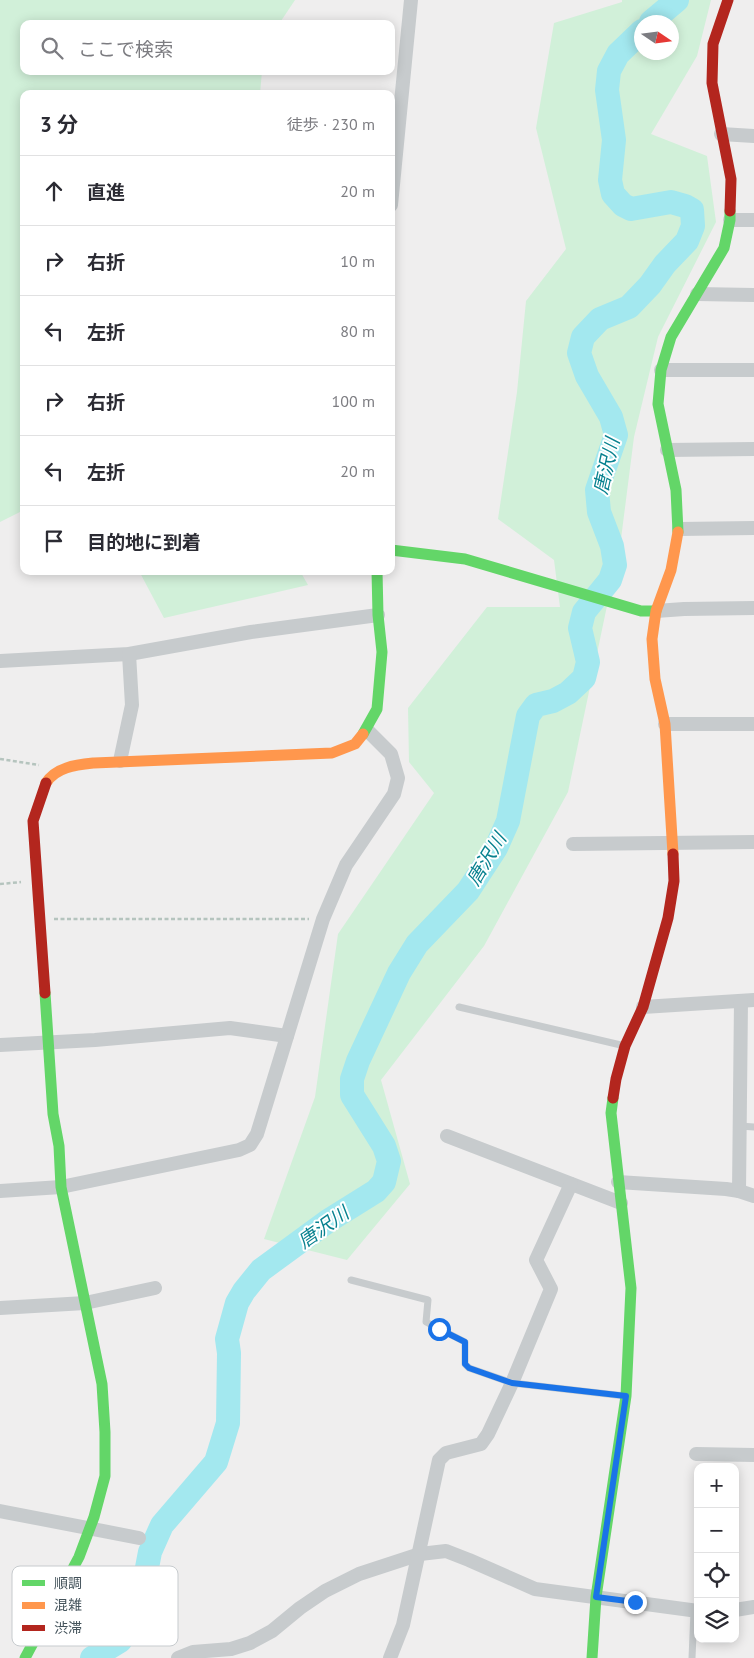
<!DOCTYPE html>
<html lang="ja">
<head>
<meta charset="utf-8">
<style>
	body { margin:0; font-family:"PT Sans","Noto Sans JP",sans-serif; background:#f2f2f3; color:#2b2b33 }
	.controls { position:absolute; right:15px; bottom:15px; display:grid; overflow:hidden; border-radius:10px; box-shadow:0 2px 12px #0003 }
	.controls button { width:45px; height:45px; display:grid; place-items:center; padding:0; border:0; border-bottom:1px solid #e1e1e2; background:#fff; color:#2b2b33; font:25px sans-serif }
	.compass { position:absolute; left:634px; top:15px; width:45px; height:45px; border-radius:50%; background:#fff; box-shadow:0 2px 12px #0003; rotate:103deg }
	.stop { position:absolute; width:15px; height:15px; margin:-11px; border:4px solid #1a73e8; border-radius:50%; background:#fff }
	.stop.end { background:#1a73e8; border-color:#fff; box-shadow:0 1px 5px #0008 }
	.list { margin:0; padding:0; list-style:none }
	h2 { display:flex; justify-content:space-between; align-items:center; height:65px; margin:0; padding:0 20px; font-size:21px }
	h2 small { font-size:16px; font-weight:400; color:#7c7c81 }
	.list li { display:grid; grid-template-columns:32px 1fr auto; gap:15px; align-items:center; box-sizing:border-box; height:70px; padding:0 20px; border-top:1px solid #e1e1e2 }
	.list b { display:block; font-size:19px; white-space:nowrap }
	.list em { font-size:16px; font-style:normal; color:#7c7c81 }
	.icon { flex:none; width:28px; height:28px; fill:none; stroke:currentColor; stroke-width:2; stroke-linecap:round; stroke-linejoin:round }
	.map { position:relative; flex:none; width:754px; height:1658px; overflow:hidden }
	.search { position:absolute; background:#fff; box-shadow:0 2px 12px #0003; left:20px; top:20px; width:375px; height:55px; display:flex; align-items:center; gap:12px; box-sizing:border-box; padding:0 18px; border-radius:10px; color:#7c7c81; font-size:19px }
	.panel { position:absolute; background:#fff; box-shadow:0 2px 12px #0003; left:20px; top:90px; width:375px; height:485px; border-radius:10px }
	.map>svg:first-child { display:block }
	.green { fill:#d1f0d9; fill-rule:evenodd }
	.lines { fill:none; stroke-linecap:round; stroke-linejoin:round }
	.river { stroke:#a3e8ef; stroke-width:24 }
	.path { stroke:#b5c4be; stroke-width:2.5; stroke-dasharray:4 2.5; stroke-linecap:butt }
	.lane { stroke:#c7cbcd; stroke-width:7 }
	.street { stroke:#c7cbcd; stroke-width:14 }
	.fast { stroke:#63d668; stroke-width:11 }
	.slow { stroke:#ff974d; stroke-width:11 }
	.jam { stroke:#b3261e; stroke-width:11 }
	.route { stroke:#1a73e8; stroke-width:6 }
	.labels { text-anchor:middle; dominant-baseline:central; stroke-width:4; stroke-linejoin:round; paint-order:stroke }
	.water-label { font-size:19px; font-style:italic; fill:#07818f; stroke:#fff }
	.key { fill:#fff; stroke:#c7cbce; stroke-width:1 }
	.key-label { font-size:14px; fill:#44535b }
</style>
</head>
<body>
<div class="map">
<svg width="754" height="1658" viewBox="0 0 754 1658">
	<rect width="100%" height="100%" fill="#efeeee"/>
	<g class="green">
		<polygon points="0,0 295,0 279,24 24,24 24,71 262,71 260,94 24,94 24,510 0,522"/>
		<path d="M622,0H711L697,56L651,134L707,156L716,222L658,337L634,437L621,539L568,792L484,946L381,1080L410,1184L347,1260L264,1239L315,1097L338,934L434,793L409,762L408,708L487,607H560L554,560L498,519L517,392L526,301L566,249L536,128L554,23L622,2ZM642,22H672V52H642Z"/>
		<polygon points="139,571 300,571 308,585 164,618"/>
	</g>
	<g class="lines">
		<g class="river">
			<polyline points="651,22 677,0"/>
			<polyline points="92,1658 120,1641 130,1627 141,1599 150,1552 162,1525 216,1462 228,1423 229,1353 227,1339 237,1303 244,1291 261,1270 328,1221 376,1191 384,1182 389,1161 384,1146 352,1095 352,1079 358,1061 399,973 417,944 468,891 496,848 508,821 528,716 536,705 553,701 568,693 584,678 588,662 580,628 584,612 610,580 615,565 612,546 599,512 597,490 616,435 611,417 587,376 579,353 583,337 600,319 629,307 650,285 665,264 687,241 693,226 692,210 685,206 671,202 631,209 623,205 613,194 610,180 614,140 607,90 609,71 618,54 642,31"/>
		</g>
		<g class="path">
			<polyline points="0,759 39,765"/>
			<polyline points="0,884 21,882"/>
			<polyline points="54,919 309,919"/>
		</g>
		<g class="lane">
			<polyline points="459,1007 625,1046"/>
			<polyline points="740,1126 754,1127"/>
			<polyline points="351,1280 428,1300 426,1322 465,1342 465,1364 469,1368 512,1383 625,1396"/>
			<polyline points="692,1658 694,1611"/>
		</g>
		<g class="street">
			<polyline points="721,134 754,136"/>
			<polyline points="391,205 411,0"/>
			<polyline points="730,220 754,220"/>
			<polyline points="697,294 754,295"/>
			<polyline points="661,370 754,370"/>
			<polyline points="667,450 754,449"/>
			<polyline points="679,529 754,528"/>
			<polyline points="656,611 684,609 754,608"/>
			<polyline points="0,661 129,654 251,632 378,615"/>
			<polyline points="665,724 754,724"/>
			<polyline points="120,761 132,705 129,654"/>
			<polyline points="573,844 754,842"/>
			<polyline points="643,1007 754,1000"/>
			<polyline points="0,1045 95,1040 230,1028 287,1036"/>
			<polyline points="447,1136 621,1203"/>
			<polyline points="618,1182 726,1189 739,1191 754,1196"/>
			<polyline points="0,1191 61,1187 239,1150 250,1145 257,1134 323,919 346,865 394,794 398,778 391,754 367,730"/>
			<polyline points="739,1191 741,1001"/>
			<polyline points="0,1308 85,1303 155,1288"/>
			<polyline points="696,1454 754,1455"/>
			<polyline points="0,1511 139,1538"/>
			<polyline points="735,1610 754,1607"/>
			<polyline points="178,1658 193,1652 231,1649 250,1643 272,1631 300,1608 325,1591 359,1574 420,1554 446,1551 469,1560 535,1589 698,1611"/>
			<polyline points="390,1658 403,1625 439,1460 446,1453 481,1444 488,1434 512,1383 551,1289 536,1260 571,1184"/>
		</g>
		<g class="fast">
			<polyline points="678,532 676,490 658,404 661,370 671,337 724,248 730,220 730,211"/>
			<polyline points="391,550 465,559 641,611 656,611"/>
			<polyline points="363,734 377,709 382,652 378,615 377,571"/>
			<polyline points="25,1658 79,1557 94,1517 105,1476 105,1432 102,1384 61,1187 59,1146 53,1114 45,993"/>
			<polyline points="592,1658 596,1597 626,1396 631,1288 611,1113 613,1098"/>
		</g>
		<g class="slow">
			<path d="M46,783C56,767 76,765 94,763L332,753L355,744L363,734"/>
			<polyline points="673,854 665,724 655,679 652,639 656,611 671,570 678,532"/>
		</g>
		<g class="jam">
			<polyline points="728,0 713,44 712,83 731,179 730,211"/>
			<polyline points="45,993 33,821 46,783"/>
			<polyline points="613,1098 616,1079 625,1046 643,1007 668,918 674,881 673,854"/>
		</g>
	</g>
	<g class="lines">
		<polyline class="route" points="439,1329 465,1342 465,1364 469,1368 512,1383 626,1396 596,1597 635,1602"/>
	</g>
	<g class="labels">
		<g class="water-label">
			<text transform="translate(606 466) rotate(-77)">唐沢川</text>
			<text transform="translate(486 859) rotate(-59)">唐沢川</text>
			<text transform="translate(323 1227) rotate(-35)">唐沢川</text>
		</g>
	</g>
	<rect x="12" y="1566" width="166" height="80" rx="8" class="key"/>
	<rect x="22" y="1580" width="23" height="6" fill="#63d668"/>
	<rect x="22" y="1602" width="23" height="7" fill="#ff974d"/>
	<rect x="22" y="1625" width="23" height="6" fill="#b3261e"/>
	<g class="key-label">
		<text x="54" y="1588">順調</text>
		<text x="54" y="1610">混雑</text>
		<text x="54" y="1633">渋滞</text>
	</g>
</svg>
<div class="controls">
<button>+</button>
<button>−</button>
<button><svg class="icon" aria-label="locate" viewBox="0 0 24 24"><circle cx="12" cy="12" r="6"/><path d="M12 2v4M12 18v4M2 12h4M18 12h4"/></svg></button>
<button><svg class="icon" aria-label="layers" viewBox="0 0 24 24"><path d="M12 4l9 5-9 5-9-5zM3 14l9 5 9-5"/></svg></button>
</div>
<svg class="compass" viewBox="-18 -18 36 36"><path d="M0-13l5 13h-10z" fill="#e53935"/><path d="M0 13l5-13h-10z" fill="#7c7c81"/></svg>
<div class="stop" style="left:439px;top:1329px"></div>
<div class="stop end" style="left:635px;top:1602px"></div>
<div class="search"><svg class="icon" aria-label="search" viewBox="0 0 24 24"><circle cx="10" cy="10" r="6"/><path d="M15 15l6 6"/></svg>ここで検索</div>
<section class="panel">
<h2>3 分<small>徒歩 · 230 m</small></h2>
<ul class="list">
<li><svg class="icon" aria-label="ahead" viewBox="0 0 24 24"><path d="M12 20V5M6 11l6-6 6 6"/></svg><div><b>直進</b></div><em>20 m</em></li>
<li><svg class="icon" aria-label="right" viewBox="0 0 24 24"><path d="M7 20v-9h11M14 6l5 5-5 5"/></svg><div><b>右折</b></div><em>10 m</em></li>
<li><svg class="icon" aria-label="left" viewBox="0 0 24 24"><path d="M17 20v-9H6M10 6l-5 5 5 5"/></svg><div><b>左折</b></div><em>80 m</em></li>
<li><svg class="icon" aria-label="right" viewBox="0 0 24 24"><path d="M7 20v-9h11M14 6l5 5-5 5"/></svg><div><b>右折</b></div><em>100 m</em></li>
<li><svg class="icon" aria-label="left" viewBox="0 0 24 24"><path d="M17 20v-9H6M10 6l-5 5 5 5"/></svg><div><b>左折</b></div><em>20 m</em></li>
<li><svg class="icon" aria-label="arrive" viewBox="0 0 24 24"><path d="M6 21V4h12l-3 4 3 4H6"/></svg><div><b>目的地に到着</b></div></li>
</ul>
</section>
</div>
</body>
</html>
